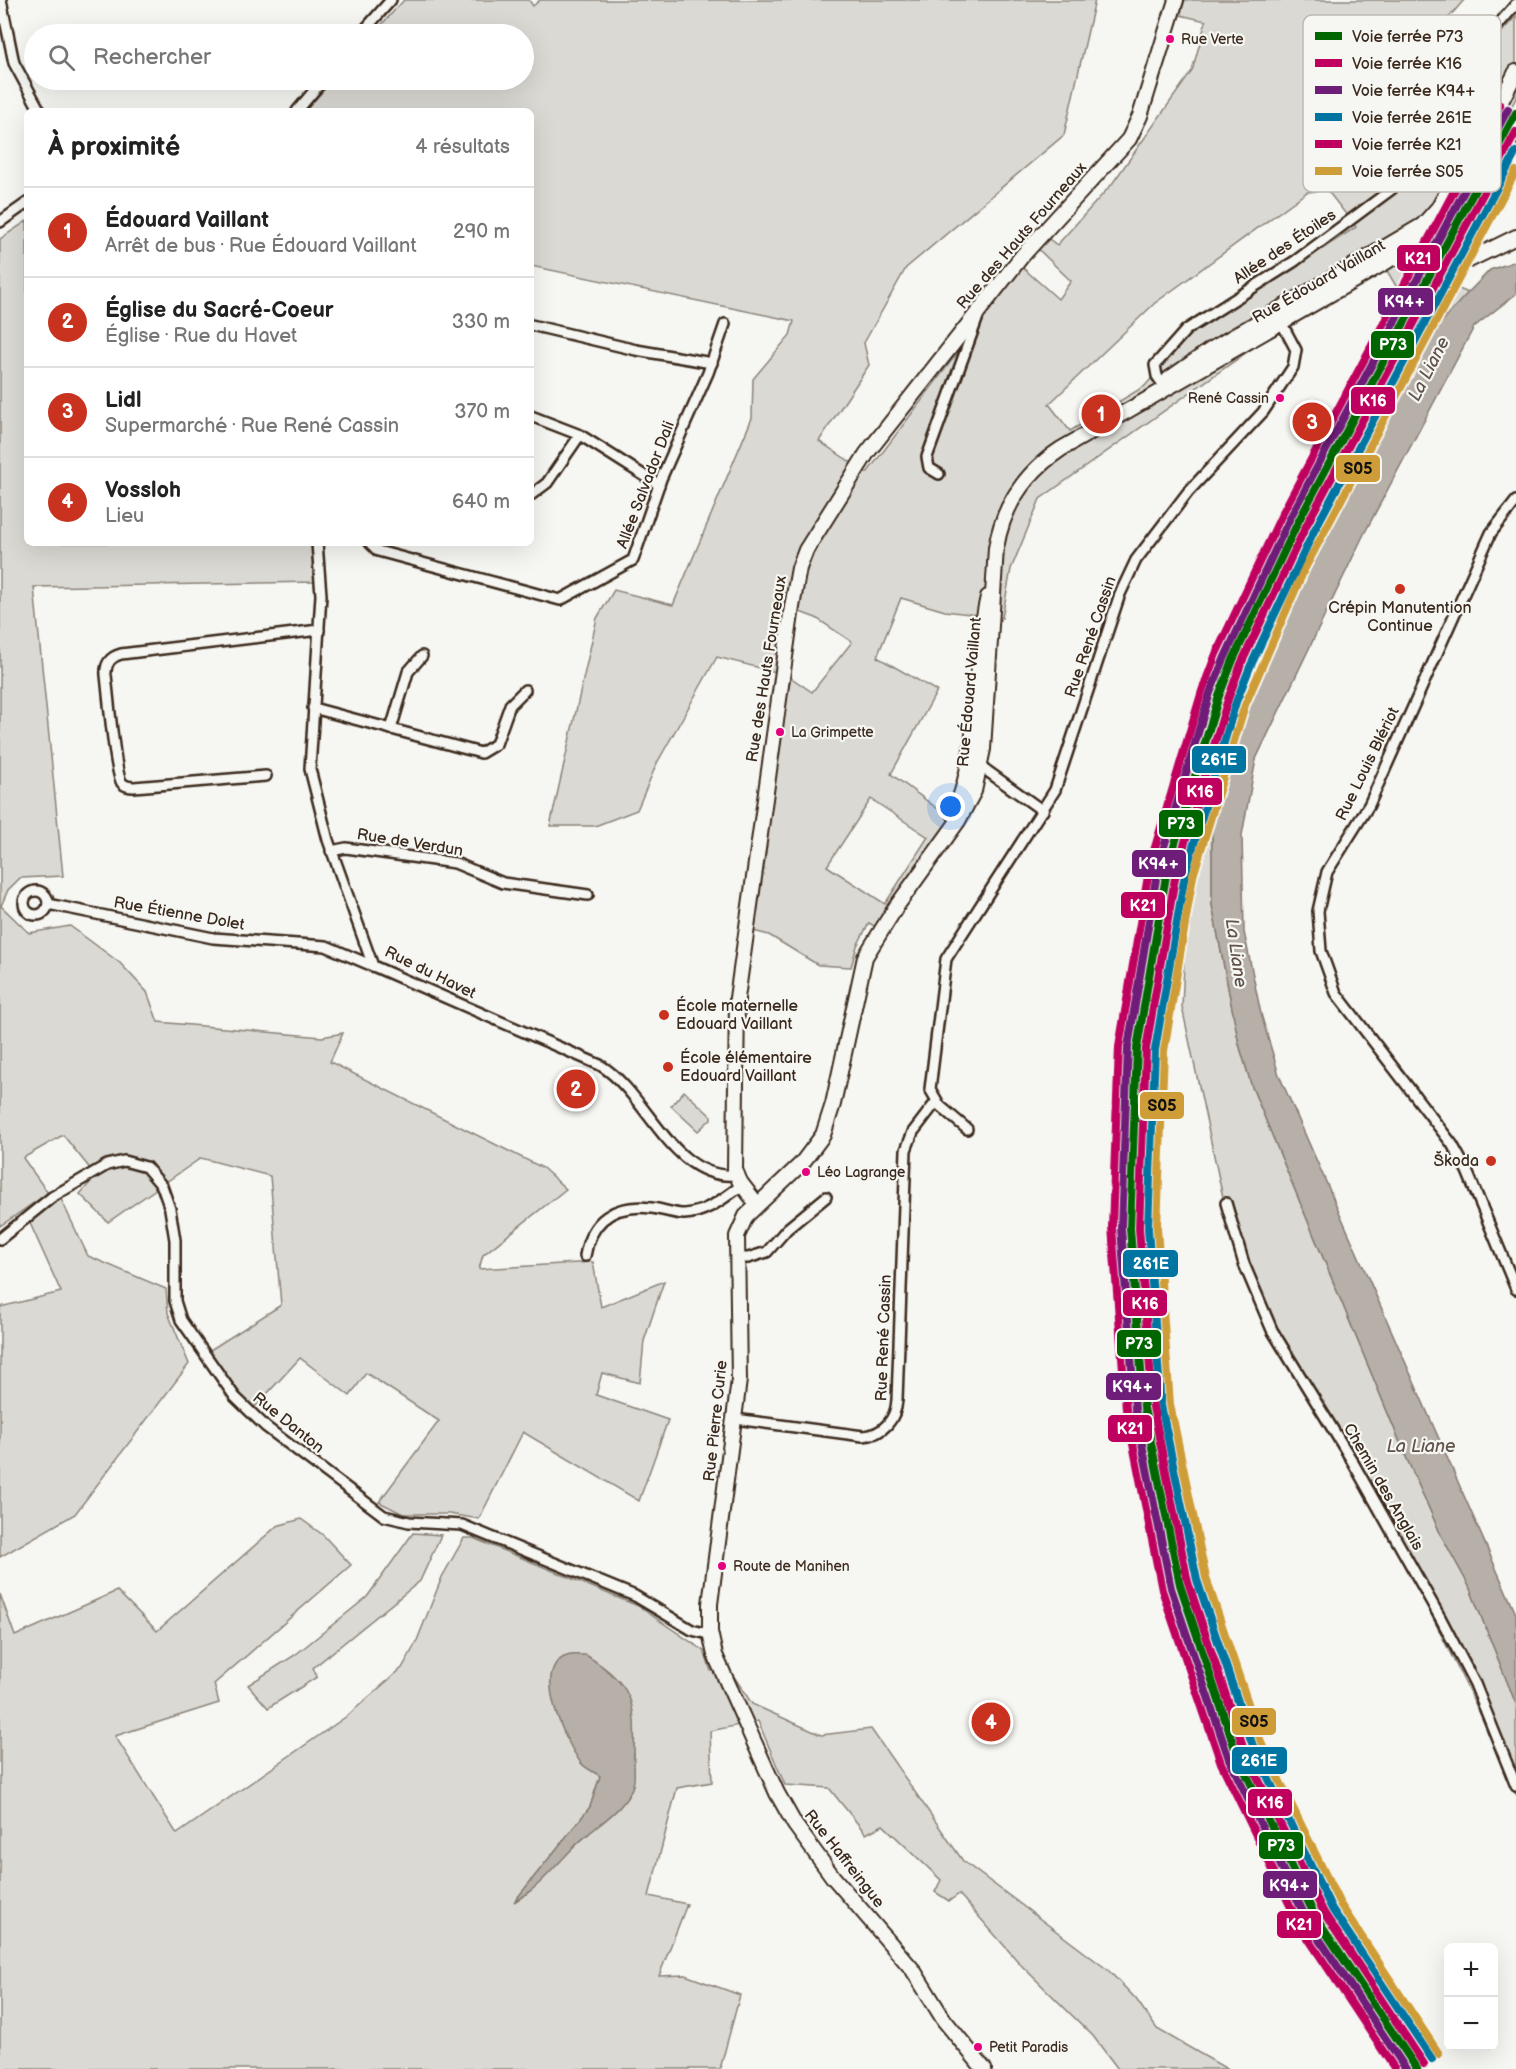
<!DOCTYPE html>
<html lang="fr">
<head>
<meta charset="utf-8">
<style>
	body { margin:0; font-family:"Balsamiq Sans",sans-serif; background:#f6f6f6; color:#222 }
	.controls { position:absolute; right:18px; bottom:18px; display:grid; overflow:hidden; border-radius:9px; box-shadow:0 6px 24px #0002 }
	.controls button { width:54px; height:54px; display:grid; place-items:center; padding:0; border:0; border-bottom:2px solid #e0e0e0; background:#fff; color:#222; font:30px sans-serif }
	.you { position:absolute; left:951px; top:807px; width:21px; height:21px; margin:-15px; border:4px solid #fff; border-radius:50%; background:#1a73e8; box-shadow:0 0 0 9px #1a73e833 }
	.badge { display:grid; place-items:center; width:39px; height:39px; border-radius:50%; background:#c8321e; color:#fff; font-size:20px; font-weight:700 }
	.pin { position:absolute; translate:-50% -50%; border:3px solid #fff; box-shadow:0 2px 6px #0006 }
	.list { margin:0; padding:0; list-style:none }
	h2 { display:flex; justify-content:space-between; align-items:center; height:78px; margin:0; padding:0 24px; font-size:26px }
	h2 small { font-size:20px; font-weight:400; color:#767676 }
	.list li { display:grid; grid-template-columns:39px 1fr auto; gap:18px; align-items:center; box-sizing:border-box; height:90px; padding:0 24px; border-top:2px solid #e0e0e0 }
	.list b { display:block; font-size:22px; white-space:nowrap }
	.list p { margin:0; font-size:20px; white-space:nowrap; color:#767676 }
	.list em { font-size:20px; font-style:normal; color:#767676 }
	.icon { flex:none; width:33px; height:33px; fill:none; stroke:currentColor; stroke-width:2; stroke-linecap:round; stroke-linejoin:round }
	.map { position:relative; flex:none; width:1516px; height:2069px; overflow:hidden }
	.search { position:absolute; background:#fff; box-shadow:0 6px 24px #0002; left:24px; top:24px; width:510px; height:66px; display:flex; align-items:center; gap:15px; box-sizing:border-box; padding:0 21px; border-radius:33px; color:#767676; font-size:22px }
	.panel { position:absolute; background:#fff; box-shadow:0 6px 24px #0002; left:24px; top:108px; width:510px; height:438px; border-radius:9px }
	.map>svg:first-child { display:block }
	.green { fill:#dad9d3; stroke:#8a8278; stroke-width:1.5; fill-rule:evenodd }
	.water { fill:#b6b0a9; stroke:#857a71; stroke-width:1.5 }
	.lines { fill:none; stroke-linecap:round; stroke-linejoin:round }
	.street-casing { stroke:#3b2a1e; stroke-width:14 }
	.secondary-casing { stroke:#3b2a1e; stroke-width:18 }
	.street { stroke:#f6f6f2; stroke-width:9 }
	.secondary { stroke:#f6f6f2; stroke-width:14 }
	.rail-casing { stroke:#3b2a1e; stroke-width:5 }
	.rail { stroke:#f6f6f2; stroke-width:3; stroke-dasharray:9; stroke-linecap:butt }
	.rail-1-casing { stroke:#f6f6f2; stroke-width:12 }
	.rail-2-casing { stroke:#f6f6f2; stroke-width:12 }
	.rail-3-casing { stroke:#f6f6f2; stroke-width:12 }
	.rail-4-casing { stroke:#f6f6f2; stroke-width:12 }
	.rail-5-casing { stroke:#f6f6f2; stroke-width:12 }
	.rail-6-casing { stroke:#f6f6f2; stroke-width:12 }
	.rail-1 { stroke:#060; stroke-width:8 }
	.rail-2 { stroke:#bf005f; stroke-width:8 }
	.rail-3 { stroke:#6e1e78; stroke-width:8 }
	.rail-4 { stroke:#0075a1; stroke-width:8 }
	.rail-5 { stroke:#bf005f; stroke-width:8 }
	.rail-6 { stroke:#cf9d38; stroke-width:8 }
	.bus-dot { fill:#e5007d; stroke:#f6f6f2; stroke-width:2 }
	.poi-dot { fill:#c8321e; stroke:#f6f6f2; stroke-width:2 }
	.labels { text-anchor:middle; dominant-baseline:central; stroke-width:4.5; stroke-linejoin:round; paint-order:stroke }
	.bus-label { font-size:14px; fill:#3b2a1e; stroke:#f6f6f2; text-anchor:start }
	.street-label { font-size:16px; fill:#3b2a1e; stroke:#f6f6f2 }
	.poi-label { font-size:16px; fill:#3b2a1e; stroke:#f6f6f2; text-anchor:start }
	.water-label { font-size:18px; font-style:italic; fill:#605248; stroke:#f6f6f2 }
	.key { fill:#f6f6f2; stroke:#beb9b2; stroke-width:1.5 }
	.key-label { font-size:16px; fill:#3b2a1e }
	.line-badge { stroke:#f6f6f2; stroke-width:2 }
	.badge-label { font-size:16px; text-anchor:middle; font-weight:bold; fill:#fff }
	.pale-badge-label { font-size:16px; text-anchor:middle; font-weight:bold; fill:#111 }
</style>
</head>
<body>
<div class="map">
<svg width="1516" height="2069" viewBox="0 0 1516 2069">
	<rect width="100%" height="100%" fill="#f6f6f2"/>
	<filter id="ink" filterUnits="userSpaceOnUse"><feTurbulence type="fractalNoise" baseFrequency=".0167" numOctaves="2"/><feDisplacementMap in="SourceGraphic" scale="12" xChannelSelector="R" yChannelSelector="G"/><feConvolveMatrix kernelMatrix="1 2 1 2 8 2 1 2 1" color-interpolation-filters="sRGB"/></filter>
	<g filter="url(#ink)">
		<g class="green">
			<path d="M404,0H529L533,6L540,0H1095L1064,135L906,268L864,343L869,365L819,441L867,473L1022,267L1058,299L1071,281L1038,249L1049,239L1057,245L1112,184L1192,71L1206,21L1180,15L1185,0H1464L1437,31L1474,63L1516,16V98L1406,303L1386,269L1260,343L1040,499L1011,569L1002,618L945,611L901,598L877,657L937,691L891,774L962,827L887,933L869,923L857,946L851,967L818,965L769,935L753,931L790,677L812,692L852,642L816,618L784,606L776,672L717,657L657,763L637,810L595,826H550L597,618L614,590L673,605L752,418L753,379L790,335L794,321L531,266V111H305L333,80H524V34H373ZM1327,190L1356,227L1185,338L1145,386L1070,431L1049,404L1155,303L1307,192ZM871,799L928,837L885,904L827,866Z"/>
			<polygon points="27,221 27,543 311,543 315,582 34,587 63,876 20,878 8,890 1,906 29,933 70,926 120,963 147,992 158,1022 322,1037 343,1033 330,1062 543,1168 566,1189 483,1255 479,1269 593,1262 601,1307 664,1281 644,1341 640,1383 602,1373 596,1395 668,1420 639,1501 523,1432 479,1519 449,1514 403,1514 379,1502 439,1421 366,1373 350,1396 300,1358 253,1409 207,1352 281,1305 270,1176 201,1158 108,1222 80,1194 96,1176 63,1135 23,1158 48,1193 0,1226 0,239"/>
			<polygon points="1446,283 1468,293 1436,329 1395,394 1338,497 1268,640 1222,758 1212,808 1212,905 1239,1044 1252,1087 1407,1459 1441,1535 1469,1586 1516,1704 1516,1795 1495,1744 1423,1598 1336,1440 1277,1343 1230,1230 1182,1007 1188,876 1210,782 1257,652 1295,569"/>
			<polygon points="684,1091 711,1116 711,1119 698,1131 671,1106"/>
			<polygon points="61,1199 88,1256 166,1289 168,1313 189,1364 75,1514 0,1557 0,1307 61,1292 29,1221"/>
			<path d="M301,1519L323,1535L351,1565L214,1684L219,1703L115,1736L177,1834L347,1716L402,1668L416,1643L442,1577L464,1538H473L638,1606L704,1651L711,1671L733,1675L752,1704L821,1735L871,1729L963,1861L1108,1970L1136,1999L1157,2029L1227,2069H1118L1093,2036L1022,1966L959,1894L949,1901L935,1892L941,1880L883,1825L866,1834L829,1788L785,1785L758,1721L710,1731L712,1782L677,1788L649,1896L687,1904L659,1976L685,1975L740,1995L720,2069H0V1594L15,1636L117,1591L157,1631L277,1526ZM600,1665L634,1753L633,1785L620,1805L515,1901L590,1807L600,1776Z"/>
			<polygon points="413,1533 441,1535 420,1581 313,1668 317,1677 268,1708 248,1685 295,1655 367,1597"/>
		</g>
		<g class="water">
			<polygon points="1516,261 1516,294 1474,327 1363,536 1256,759 1242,835 1244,932 1261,1014 1279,1075 1516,1614 1516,1704 1469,1586 1441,1535 1407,1459 1252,1087 1239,1044 1212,905 1212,808 1222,758 1268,640 1292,587 1395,394 1436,329 1460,301 1490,270"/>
			<path d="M586,1655C633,1686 636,1700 634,1753C633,1763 636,1776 633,1785C626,1811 591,1828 574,1847C554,1867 538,1889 514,1902L590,1807L600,1776C594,1772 585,1768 581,1763C566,1743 530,1668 567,1656C572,1654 580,1655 586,1655Z"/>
		</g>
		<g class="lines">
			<g class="street-casing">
				<g id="street">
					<polyline points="1,0 14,63 40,111"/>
					<polyline points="361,34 391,0"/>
					<polyline points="297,111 323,80"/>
					<polyline points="0,222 27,203"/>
					<polyline points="531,325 636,350 712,363"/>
					<polyline points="1166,389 1157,376 1155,365 1186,330 1295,261 1392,189 1451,80 1516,4"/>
					<polyline points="531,416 580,435 659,485"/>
					<polyline points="939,474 929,468 927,457 979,314"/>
					<polyline points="531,495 547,483 580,435"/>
					<polyline points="1516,501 1491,533 1369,805 1327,872 1318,911 1321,951 1336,993 1452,1144 1467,1171 1516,1289"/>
					<path d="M317,543L321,595L310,769L328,840L373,966L600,1065C648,1094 672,1181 736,1175"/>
					<polyline points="370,543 378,551 560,600 633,560 661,479 708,373 725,324"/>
					<polyline points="313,708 481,753 496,744 510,705 525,690"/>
					<polyline points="391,729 408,672 422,656"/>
					<polyline points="976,763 1043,811"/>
					<path d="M266,776L134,787C130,787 125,786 122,783C115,774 108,692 106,675C105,664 110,657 121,654L319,630"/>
					<polyline points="331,851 346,848 455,863 503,883 588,895"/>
					<circle cx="36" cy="903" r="12"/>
					<polyline points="48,904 213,938 326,946 373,966"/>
					<polyline points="967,1129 940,1106 930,1089 946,959 1055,790 1120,594 1136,560 1188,492 1263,412 1293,367 1296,350 1280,320"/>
					<polyline points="1226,1203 1244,1264 1272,1330 1351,1459 1441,1619 1475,1684 1516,1786"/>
					<polyline points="0,1239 52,1197 107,1165 124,1161 146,1167 162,1186 170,1209 175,1240 175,1301 181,1320 235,1397 266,1427 384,1516 409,1522 462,1525 635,1596 692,1630 704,1633 710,1632"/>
					<path d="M585,1256C591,1219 615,1204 651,1208C662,1209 674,1214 684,1214C707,1213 725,1197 742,1185"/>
					<polyline points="736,1258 748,1258 767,1252 787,1229 826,1197"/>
					<path d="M735,1419L863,1436C883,1435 896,1419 897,1400L906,1150L913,1132L936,1102"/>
				</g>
			</g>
			<g class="secondary-casing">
				<g id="secondary">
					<polyline points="1397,258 1414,255 1457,266 1516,237"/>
					<polyline points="1169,379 1212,349 1423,225 1439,207 1471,148"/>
					<path d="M954,814C983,746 971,668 988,597"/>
					<polyline points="757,1204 740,1182 735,1170 737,998 792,607 799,568 806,550 867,453 1022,256 1129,139 1140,116 1176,0"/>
					<path d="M984,2069L944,2020L913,1970L833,1877L795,1825L777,1793L715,1655L710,1632V1604L739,1380L737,1236L746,1216L802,1163L823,1135L833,1104L865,957L896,907L958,821L974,791L983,749L996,548C1003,505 1025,473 1061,449L1386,262L1436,228L1516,72"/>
				</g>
			</g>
			<use href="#street" class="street"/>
			<use href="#secondary" class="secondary"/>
			<g class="rail-casing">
				<polyline id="rail" points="1459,247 1516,143"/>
			</g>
			<use href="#rail" class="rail"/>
			<g class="rail-1-casing">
				<polyline id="rail-1" points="1417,2069 1316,1918 1237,1755 1180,1585 1144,1408 1130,1228 1137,1048 1167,870 1219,696 1233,660 1298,522 1516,113"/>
			</g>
			<g class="rail-2-casing">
				<polyline id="rail-2" points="1424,2064 1324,1913 1245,1752 1188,1582 1153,1407 1139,1228 1146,1049 1176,872 1228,699 1241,664 1306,526 1516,132"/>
			</g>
			<g class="rail-3-casing">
				<polyline id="rail-3" points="1406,2069 1308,1922 1229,1759 1171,1588 1135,1409 1121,1228 1128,1047 1158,867 1210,693 1225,657 1290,518 1508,109"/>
			</g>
			<g class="rail-4-casing">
				<polyline id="rail-4" points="1432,2059 1332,1909 1254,1749 1197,1580 1161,1405 1148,1228 1155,1050 1185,874 1236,702 1250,667 1314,531 1516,152"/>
			</g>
			<g class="rail-5-casing">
				<polyline id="rail-5" points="1395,2069 1300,1926 1221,1763 1162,1590 1126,1409 1112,1227 1119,1047 1150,864 1202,691 1216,654 1282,514 1500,105"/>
			</g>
			<g class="rail-6-casing">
				<polyline id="rail-6" points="1439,2054 1340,1904 1262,1745 1206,1578 1170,1404 1157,1228 1164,1051 1193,876 1245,705 1305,568 1516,171"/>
			</g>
			<use href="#rail-1" class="rail-1"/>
			<use href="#rail-2" class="rail-2"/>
			<use href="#rail-3" class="rail-3"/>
			<use href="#rail-4" class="rail-4"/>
			<use href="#rail-5" class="rail-5"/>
			<use href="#rail-6" class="rail-6"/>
		</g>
	</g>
	<g class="bus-dot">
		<circle cx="1170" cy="39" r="5"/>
		<circle cx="1280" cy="398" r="5"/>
		<circle cx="780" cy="732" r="5"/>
		<circle cx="806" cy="1172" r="5"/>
		<circle cx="722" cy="1566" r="5"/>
		<circle cx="978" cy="2047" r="5"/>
	</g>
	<g class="poi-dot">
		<circle cx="1400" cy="589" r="6"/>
		<circle cx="664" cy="1015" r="6"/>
		<circle cx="668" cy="1067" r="6"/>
		<circle cx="1491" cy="1161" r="6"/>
	</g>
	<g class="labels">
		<g class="bus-label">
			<text x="1181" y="39">Rue Verte</text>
			<text x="1269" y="398" text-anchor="end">René Cassin</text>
			<text x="791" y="732">La Grimpette</text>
			<text x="817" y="1172">Léo Lagrange</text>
			<text x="733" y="1566">Route de Manihen</text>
			<text x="989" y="2047">Petit Paradis</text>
		</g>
		<g class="street-label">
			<text transform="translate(1022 236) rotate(-49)">Rue des Hauts Fourneaux</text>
			<text transform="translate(1285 247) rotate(-34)">Allée des Étoiles</text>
			<text transform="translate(1319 282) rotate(-30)">Rue Édouard Vaillant</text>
			<text transform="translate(646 485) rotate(-69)">Allée Salvador Dali</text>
			<text transform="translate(1091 637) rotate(-71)">Rue René Cassin</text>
			<text transform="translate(767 669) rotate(-81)">Rue des Hauts Fourneaux</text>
			<text transform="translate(970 692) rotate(-85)">Rue Édouard Vaillant</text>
			<text transform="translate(1368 764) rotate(-64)">Rue Louis Blériot</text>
			<text transform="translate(410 843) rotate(9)">Rue de Verdun</text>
			<text transform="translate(179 914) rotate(10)">Rue Étienne Dolet</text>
			<text transform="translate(430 973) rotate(26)">Rue du Havet</text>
			<text transform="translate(884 1338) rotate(-88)">Rue René Cassin</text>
			<text transform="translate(716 1421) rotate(-84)">Rue Pierre Curie</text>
			<text transform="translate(288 1423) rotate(39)">Rue Danton</text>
			<text transform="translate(1383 1487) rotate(60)">Chemin des Anglais</text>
			<text transform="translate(844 1859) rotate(52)">Rue Haffreingue</text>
		</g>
		<g class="poi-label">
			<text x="1400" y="608" text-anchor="middle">Crépin Manutention<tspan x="1400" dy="18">Continue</tspan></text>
			<text x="676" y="1006">École maternelle<tspan x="676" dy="18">Edouard Vaillant</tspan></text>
			<text x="680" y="1058">École élémentaire<tspan x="680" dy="18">Edouard Vaillant</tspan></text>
			<text x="1479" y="1161" text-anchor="end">Škoda</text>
		</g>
		<g class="water-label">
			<text transform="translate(1429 369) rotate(-63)">La Liane</text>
			<text transform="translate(1236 953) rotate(82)">La Liane</text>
			<text x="1421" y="1446">La Liane</text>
		</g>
	</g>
	<rect x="1303" y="15" width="198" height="177" rx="9" class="key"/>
	<rect x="1315" y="32" width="27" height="8" fill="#060"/>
	<rect x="1315" y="59" width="27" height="8" fill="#bf005f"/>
	<rect x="1315" y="86" width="27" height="8" fill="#6e1e78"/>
	<rect x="1315" y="113" width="27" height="8" fill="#0075a1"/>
	<rect x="1315" y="140" width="27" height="8" fill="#bf005f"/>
	<rect x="1315" y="167" width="27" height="8" fill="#cf9d38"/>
	<g class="key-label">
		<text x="1352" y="42">Voie ferrée P73</text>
		<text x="1352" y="69">Voie ferrée K16</text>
		<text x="1352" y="96">Voie ferrée K94+</text>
		<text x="1352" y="123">Voie ferrée 261E</text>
		<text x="1352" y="150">Voie ferrée K21</text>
		<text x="1352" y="177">Voie ferrée S05</text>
	</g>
	<g class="line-badge">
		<rect x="1396" y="244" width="45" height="28" rx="6" fill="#bf005f"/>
		<rect x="1377" y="287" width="57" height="29" rx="6" fill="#6e1e78"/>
		<rect x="1370" y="330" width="45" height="29" rx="6" fill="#060"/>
		<rect x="1350" y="386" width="46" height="29" rx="6" fill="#bf005f"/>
		<rect x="1335" y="454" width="46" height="29" rx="6" fill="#cf9d38"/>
		<rect x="1191" y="745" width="56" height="29" rx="6" fill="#0075a1"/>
		<rect x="1177" y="777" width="46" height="29" rx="6" fill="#bf005f"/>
		<rect x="1158" y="809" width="46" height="29" rx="6" fill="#060"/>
		<rect x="1131" y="849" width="56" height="29" rx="6" fill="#6e1e78"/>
		<rect x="1120" y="891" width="46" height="28" rx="6" fill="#bf005f"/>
		<rect x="1139" y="1091" width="46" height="29" rx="6" fill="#cf9d38"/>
		<rect x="1122" y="1249" width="57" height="29" rx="6" fill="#0075a1"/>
		<rect x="1122" y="1289" width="46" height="28" rx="6" fill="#bf005f"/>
		<rect x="1116" y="1329" width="46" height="29" rx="6" fill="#060"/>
		<rect x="1105" y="1372" width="57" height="29" rx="6" fill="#6e1e78"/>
		<rect x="1107" y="1414" width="46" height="29" rx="6" fill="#bf005f"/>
		<rect x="1231" y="1707" width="46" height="29" rx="6" fill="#cf9d38"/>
		<rect x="1231" y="1746" width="57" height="29" rx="6" fill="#0075a1"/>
		<rect x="1247" y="1788" width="46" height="29" rx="6" fill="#bf005f"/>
		<rect x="1258" y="1831" width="46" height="29" rx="6" fill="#060"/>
		<rect x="1262" y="1870" width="56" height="29" rx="6" fill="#6e1e78"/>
		<rect x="1276" y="1910" width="46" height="29" rx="6" fill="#bf005f"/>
	</g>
	<g class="badge-label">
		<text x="1418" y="264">K21</text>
		<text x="1405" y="307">K94+</text>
		<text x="1393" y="350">P73</text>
		<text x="1373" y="406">K16</text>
		<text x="1219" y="765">261E</text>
		<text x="1200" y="797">K16</text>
		<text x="1181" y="829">P73</text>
		<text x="1159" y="869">K94+</text>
		<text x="1143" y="911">K21</text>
		<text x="1151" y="1269">261E</text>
		<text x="1145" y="1309">K16</text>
		<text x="1139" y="1349">P73</text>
		<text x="1133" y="1392">K94+</text>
		<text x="1130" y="1434">K21</text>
		<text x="1259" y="1766">261E</text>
		<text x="1270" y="1808">K16</text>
		<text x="1281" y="1851">P73</text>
		<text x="1290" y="1891">K94+</text>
		<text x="1299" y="1930">K21</text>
	</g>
	<g class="pale-badge-label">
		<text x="1358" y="474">S05</text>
		<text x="1162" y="1111">S05</text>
		<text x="1254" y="1727">S05</text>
	</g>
</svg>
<div class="controls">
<button>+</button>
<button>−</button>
</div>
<div class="you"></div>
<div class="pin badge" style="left:1101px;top:414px">1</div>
<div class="pin badge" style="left:576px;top:1089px">2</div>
<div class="pin badge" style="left:1312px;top:422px">3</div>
<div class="pin badge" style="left:991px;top:1722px">4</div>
<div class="search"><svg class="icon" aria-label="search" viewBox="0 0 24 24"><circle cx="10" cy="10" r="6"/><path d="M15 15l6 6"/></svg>Rechercher</div>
<section class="panel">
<h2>À proximité<small>4 résultats</small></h2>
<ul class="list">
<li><span class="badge">1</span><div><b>Édouard Vaillant</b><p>Arrêt de bus · Rue Édouard Vaillant</p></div><em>290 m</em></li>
<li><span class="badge">2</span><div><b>Église du Sacré-Coeur</b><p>Église · Rue du Havet</p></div><em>330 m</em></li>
<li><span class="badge">3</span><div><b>Lidl</b><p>Supermarché · Rue René Cassin</p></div><em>370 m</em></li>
<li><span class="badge">4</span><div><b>Vossloh</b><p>Lieu</p></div><em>640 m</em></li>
</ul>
</section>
</div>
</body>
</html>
